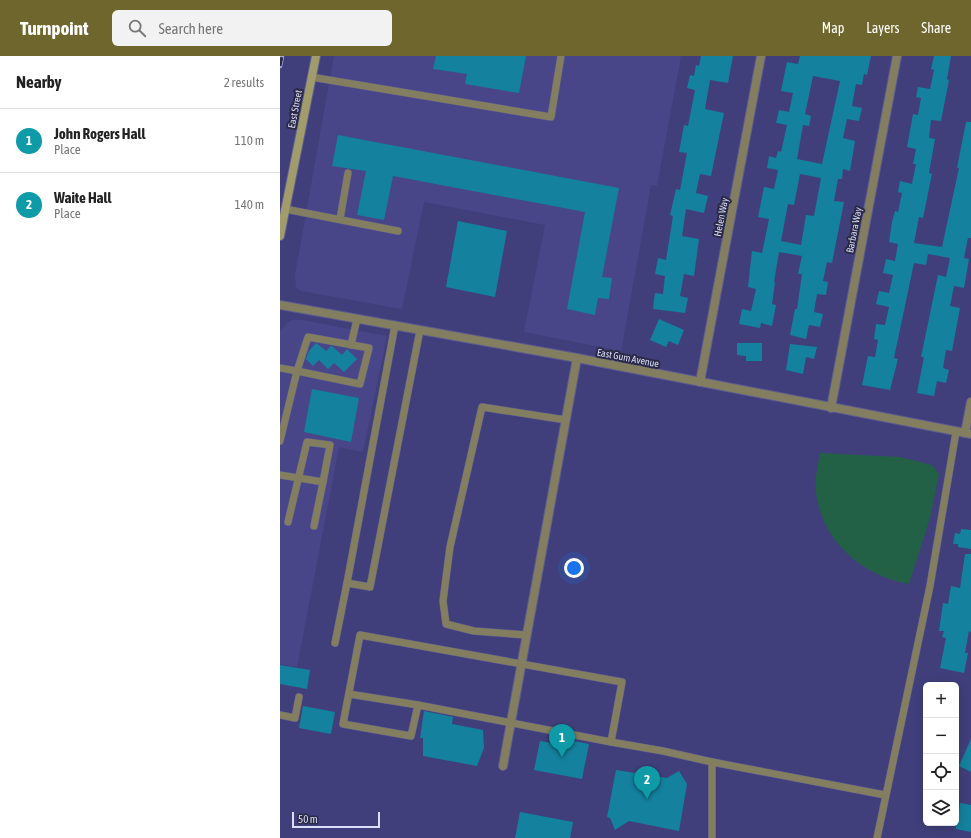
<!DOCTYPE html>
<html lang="en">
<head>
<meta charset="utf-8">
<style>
	body { margin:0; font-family:"Asap Condensed",sans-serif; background:#f2f2f2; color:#222 }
	.controls { position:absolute; right:12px; bottom:12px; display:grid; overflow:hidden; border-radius:6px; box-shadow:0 2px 10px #0003 }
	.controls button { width:36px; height:36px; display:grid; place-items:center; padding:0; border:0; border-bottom:1px solid #e0e0e0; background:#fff; color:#222; font:20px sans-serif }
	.scale { position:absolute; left:12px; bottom:10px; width:88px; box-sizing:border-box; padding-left:4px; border:2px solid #dbddfb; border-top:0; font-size:11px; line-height:14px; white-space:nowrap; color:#dbddfb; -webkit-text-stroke:3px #2a2a46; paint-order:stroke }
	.you { position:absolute; left:294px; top:512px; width:14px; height:14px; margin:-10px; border:3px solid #fff; border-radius:50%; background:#1a73e8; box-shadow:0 0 0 6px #1a73e833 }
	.badge { display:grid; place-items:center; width:26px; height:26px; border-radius:50%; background:#6e662d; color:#fff; font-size:13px; font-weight:700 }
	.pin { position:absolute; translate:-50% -33px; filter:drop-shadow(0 1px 2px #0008) }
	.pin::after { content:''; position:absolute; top:21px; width:14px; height:12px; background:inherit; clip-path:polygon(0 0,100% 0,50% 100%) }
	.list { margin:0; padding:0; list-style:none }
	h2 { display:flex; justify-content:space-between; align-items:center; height:52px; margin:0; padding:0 16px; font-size:17px }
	h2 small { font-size:13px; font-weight:400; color:#767676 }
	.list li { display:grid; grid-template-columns:26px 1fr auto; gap:12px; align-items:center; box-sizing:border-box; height:64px; padding:0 16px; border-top:1px solid #e0e0e0 }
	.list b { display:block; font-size:15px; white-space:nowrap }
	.list p { margin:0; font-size:13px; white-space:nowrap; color:#767676 }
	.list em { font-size:13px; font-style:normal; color:#767676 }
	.icon { flex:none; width:22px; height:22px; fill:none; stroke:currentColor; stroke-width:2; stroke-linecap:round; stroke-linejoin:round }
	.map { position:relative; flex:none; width:691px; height:782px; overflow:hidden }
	header { display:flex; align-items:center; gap:24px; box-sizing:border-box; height:56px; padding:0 20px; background:#6e662d; color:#fff }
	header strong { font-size:19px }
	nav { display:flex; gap:22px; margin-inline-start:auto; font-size:14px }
	.search { width:280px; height:36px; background:#f2f2f2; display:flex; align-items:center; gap:10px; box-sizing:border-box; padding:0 14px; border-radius:6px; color:#767676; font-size:15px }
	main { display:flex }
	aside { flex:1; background:#fff }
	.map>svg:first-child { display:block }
	.built { fill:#484689 }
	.green { fill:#226146 }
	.building { fill:#14819e; fill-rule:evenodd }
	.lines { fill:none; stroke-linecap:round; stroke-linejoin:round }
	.service-casing { stroke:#5c5b92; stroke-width:8 }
	.minor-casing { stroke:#5c5b92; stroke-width:10 }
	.tertiary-casing { stroke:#5c5b92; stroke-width:10 }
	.secondary-casing { stroke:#5c5b92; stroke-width:10 }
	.service { stroke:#827e5f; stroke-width:7 }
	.minor { stroke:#827e5f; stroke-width:8 }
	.tertiary { stroke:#827e5f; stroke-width:8 }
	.secondary { stroke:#a19c6b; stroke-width:8 }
	.rail-casing { stroke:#a7a8d0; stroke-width:4.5 }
	.rail { stroke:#2a2a46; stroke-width:3; stroke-dasharray:9; stroke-linecap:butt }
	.labels { text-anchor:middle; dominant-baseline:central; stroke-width:4; stroke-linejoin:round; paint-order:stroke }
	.street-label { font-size:10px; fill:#dbddfb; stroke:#2a2a46 }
</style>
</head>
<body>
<header>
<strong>Turnpoint</strong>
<div class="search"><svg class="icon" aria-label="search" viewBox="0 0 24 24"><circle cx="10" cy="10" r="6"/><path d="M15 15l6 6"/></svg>Search here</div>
<nav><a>Map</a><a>Layers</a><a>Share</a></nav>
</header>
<main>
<aside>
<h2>Nearby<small>2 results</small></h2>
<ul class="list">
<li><span class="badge" style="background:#0f9aa8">1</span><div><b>John Rogers Hall</b><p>Place</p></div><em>110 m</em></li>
<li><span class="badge" style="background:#0f9aa8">2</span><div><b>Waite Hall</b><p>Place</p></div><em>140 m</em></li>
</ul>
</aside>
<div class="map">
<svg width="691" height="782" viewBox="0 0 691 782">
	<rect width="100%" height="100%" fill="#403f7b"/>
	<g class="built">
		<polygon points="54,0 401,0 377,130 371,129 341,295 244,276 265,169 144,146 122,253 21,235 16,231 15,219"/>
		<polygon points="12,264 22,264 107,280 83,396 59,391 17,611 0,608 0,275 7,267"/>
	</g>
	<path class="green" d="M540,397L620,401L652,409L659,418L650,462L629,528C582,520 542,485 536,437C534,424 538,410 540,397Z"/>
	<g class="building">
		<polygon points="156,0 246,0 239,37 185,28 187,18 153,13"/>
		<polygon points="421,0 453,0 448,27 430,24 425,53 444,57 431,120 420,118 416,137 428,140 424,157 406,153 402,180 419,183 414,220 404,218 400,240 408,242 405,257 373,253 375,237 383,238 385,220 375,218 378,202 386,204 393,160 390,159 396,133 400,134 407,97 399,96 404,69 408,70 415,34 407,32 410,19 414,20 416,9 419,10"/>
		<path d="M520,0H591L587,19L584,18L582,29L576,28L572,50L582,52L579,65L567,63L563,82L575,85L570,115L563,113L562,123H558L554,145L564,146L552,207L547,206L543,225L548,226L546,239L537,238L534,256L543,258L540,271L529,269L526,283L510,279L515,253H517L522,218H518L522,200L499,196L494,226H495L492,248L496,249L492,270L481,267L480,272L459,268L462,253L471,255L476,233L468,231L472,195L482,197L489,163L478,161L484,131L494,133L498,114L487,112L489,100L496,102L498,95L501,96L507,69L496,67L499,54L509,56L513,37L501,35L507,6L518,8ZM533,20L560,25L542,108L517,103L523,69L529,70L531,60L525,58ZM520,118L541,122L534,160L526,159L521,189L501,185L508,148L514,149Z"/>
		<polygon points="654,0 671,0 667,23 669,24 661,65 651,64 649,82 655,83 649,117 652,118 643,162 639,161 634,187 662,191 679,112 677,112 686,66 691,66 691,182 688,182 684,202 689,203 684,232 674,230 670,250 680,252 672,295 666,294 663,312 669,314 666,327 657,325 654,340 637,337 644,301 641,301 658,219 666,221 670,202 648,198 646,209 634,207 614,302 618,303 610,334 582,329 588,300 595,301 598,284 594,283 596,268 605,269 609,251 596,248 599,235 609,237 613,219 603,217 606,203 615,205 618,188 609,186 612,166 615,155 618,156 622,137 618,136 620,125 632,128 636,108 633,108 636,93 627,91 633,58 638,59 641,42 636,41 638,31 650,33 654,14 651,13"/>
		<polygon points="58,79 339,132 322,221 332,222 329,243 318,242 315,259 287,253 305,156 113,120 104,164 77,159 86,115 52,110"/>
		<polygon points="178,165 227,175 215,241 166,231"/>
		<polygon points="379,263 404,274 398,289 389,285 386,291 370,284"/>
		<polygon points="36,287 46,295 51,290 53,291 62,299 67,293 77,303 64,316 54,307 48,313 39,304 33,310 26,303 29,295"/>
		<polygon points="457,287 482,287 482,305 466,305 466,300 457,299"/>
		<polygon points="510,288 537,291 534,303 526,301 523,318 506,314"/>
		<polygon points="32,333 79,342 71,386 24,376"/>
		<polygon points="681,473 691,474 691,493 678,491 678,488 673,488 675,477 680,478"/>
		<polygon points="685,498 691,498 691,576 689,575 685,597 688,597 684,617 660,612 666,582 662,581 664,575 659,575 663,547 668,548 671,530 680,532"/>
		<polygon points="0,609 30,614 27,633 0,628"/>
		<polygon points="23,650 55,656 51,678 19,672"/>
		<polygon points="144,655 173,661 172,668 203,674 204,692 197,710 143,700 143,682 140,682"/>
		<polygon points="279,682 309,688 302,723 254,714 260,685 278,688"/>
		<polygon points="691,683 691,716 679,710"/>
		<polygon points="336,714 387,722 399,715 407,728 399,775 349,765 335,774 330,762 327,761"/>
		<polygon points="680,747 691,749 691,776 676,773 676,756 679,756"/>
		<polygon points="240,756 293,766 290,782 235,782"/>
	</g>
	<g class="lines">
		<g class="service-casing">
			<g id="service">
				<polyline points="31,21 271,61 281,0"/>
				<polyline points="5,153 118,175"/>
				<polyline points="60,163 68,117"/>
				<polyline points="115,269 67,527 90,531 140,274"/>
				<polygon points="28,281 89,292 80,328 17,315"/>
				<polyline points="71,289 77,263"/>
				<polyline points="0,312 17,315 0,385"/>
				<polyline points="0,419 43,426 34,470"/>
				<polyline points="8,466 27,386 50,389 43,426"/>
				<polygon points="80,579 342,626 331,686 138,649 131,680 63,668"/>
				<polyline points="246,579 194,575 166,568 163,545 170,491 202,351 286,364"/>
				<polyline points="55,587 67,527"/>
				<polyline points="69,638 138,649"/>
				<polyline points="0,659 15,662 19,641"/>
				<polyline points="331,686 383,695 432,706 432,782"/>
				<polyline points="432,706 605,739"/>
				<polyline points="597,782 650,530 676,376"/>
			</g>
		</g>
		<g class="minor-casing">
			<g id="minor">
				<polyline points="420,326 481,0"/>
				<polyline points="551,352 617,0"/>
				<polyline points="685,377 691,346"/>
				<polyline points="223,710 297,302"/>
			</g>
		</g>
		<g class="tertiary-casing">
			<polyline id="tertiary" points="0,249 297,302 691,378"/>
		</g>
		<g class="secondary-casing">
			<polyline id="secondary" points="0,180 36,0"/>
		</g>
		<use href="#service" class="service"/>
		<use href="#minor" class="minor"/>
		<use href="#tertiary" class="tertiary"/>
		<use href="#secondary" class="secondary"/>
		<g class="rail-casing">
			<polyline id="rail" points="0,10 2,0"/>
		</g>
		<use href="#rail" class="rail"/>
	</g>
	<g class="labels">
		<g class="street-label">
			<text transform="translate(15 53) rotate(-79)">East Street</text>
			<text transform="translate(441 161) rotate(-79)">Helen Way</text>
			<text transform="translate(574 174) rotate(-79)">Barbara Way</text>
			<text transform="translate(348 302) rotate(11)">East Gum Avenue</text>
		</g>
	</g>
</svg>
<div class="controls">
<button>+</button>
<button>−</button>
<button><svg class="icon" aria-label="locate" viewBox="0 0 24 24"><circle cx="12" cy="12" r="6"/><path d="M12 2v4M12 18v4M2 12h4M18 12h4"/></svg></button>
<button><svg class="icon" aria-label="layers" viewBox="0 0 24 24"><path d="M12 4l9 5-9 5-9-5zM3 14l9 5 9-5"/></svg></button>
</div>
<div class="scale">50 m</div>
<div class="you"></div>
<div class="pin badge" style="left:282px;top:701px;background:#0f9aa8">1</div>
<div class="pin badge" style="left:367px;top:743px;background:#0f9aa8">2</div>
</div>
</main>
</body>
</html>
